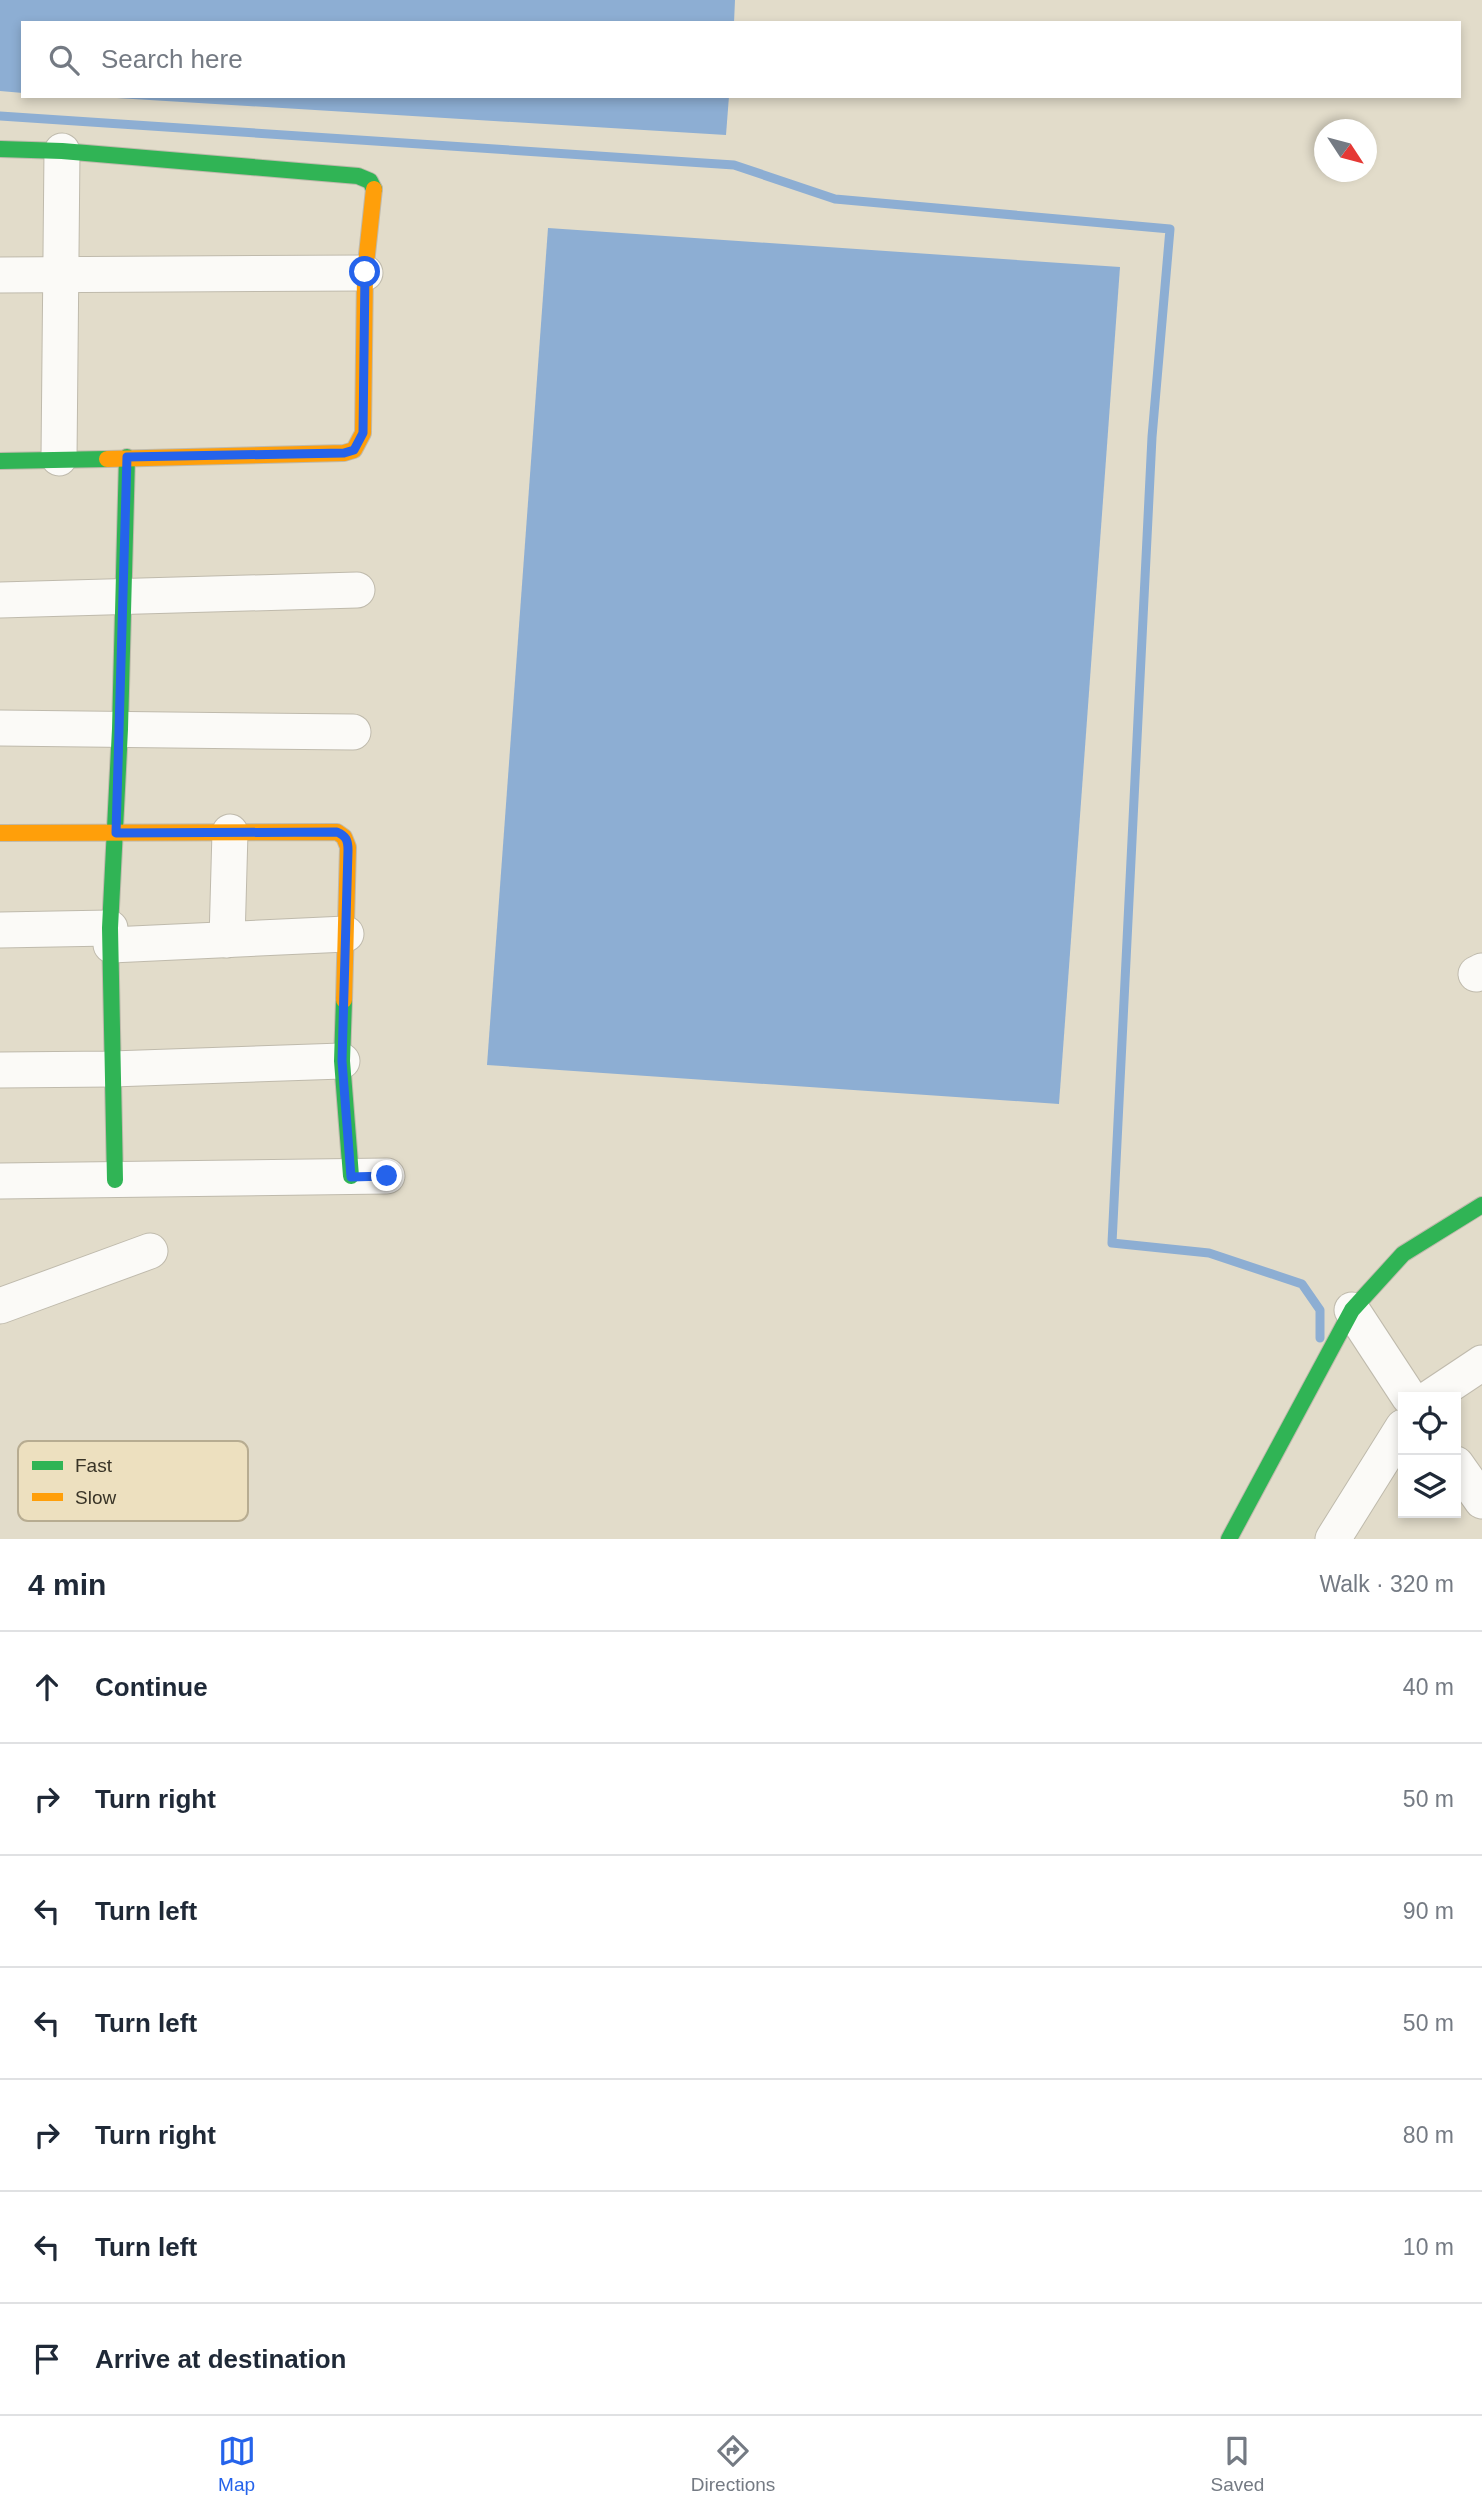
<!DOCTYPE html>
<html lang="en">
<head>
<meta charset="utf-8">
<style>
	body { margin:0; font-family:Arial,sans-serif; background:#f2f2f3; color:#1f2937 }
	.controls { position:absolute; right:21px; bottom:21px; display:grid; overflow:hidden; border-radius:0px; box-shadow:0 4px 10px #0003 }
	.controls button { width:63px; height:63px; display:grid; place-items:center; padding:0; border:0; border-bottom:2px solid #e0e1e3; background:#fff; color:#1f2937; font:35px sans-serif }
	.compass { position:absolute; left:1314px; top:119px; width:63px; height:63px; border-radius:50%; background:#fff; box-shadow:0 4px 10px #0003; rotate:126deg }
	.stop { position:absolute; width:21px; height:21px; margin:-16px; border:5px solid #2563eb; border-radius:50%; background:#fff }
	.stop.end { background:#2563eb; border-color:#fff; box-shadow:0 2px 7px #0008 }
	.list { margin:0; padding:0; list-style:none }
	h2 { display:flex; justify-content:space-between; align-items:center; height:91px; margin:0; padding:0 28px; font-size:30px }
	h2 small { font-size:23px; font-weight:400; color:#747a83 }
	.list li { display:grid; grid-template-columns:46px 1fr auto; gap:21px; align-items:center; box-sizing:border-box; height:112px; padding:0 28px; border-top:2px solid #e0e1e3 }
	.list b { display:block; font-size:26px; white-space:nowrap }
	.list em { font-size:23px; font-style:normal; color:#747a83 }
	.icon { flex:none; width:38px; height:38px; fill:none; stroke:currentColor; stroke-width:2; stroke-linecap:round; stroke-linejoin:round }
	.map { position:relative; flex:none; width:1482px; height:1539px; overflow:hidden }
	.search { position:absolute; background:#fff; box-shadow:0 4px 10px #0003; left:21px; right:21px; top:21px; height:77px; display:flex; align-items:center; gap:18px; box-sizing:border-box; padding:0 24px; border-radius:0px; color:#747a83; font-size:26px }
	.sheet { height:875px; background:#fff }
	nav { display:flex; justify-content:space-around; align-items:center; box-sizing:border-box; height:98px; border-top:2px solid #e0e1e3; background:#fff; font-size:19px; color:#747a83 }
	nav a { display:grid; justify-items:center; gap:4px }
	nav .on { color:#2563eb }
	.map>svg:first-child { display:block }
	.water { fill:#8daed3 }
	.lines { fill:none; stroke-linecap:round; stroke-linejoin:round }
	.stream { stroke:#8daed3; stroke-width:9 }
	.street-casing { stroke:#bfbaac; stroke-width:37 }
	.fast-casing { stroke:#bfbaac; stroke-width:18 }
	.slow-casing { stroke:#bfbaac; stroke-width:18 }
	.street { stroke:#fbfaf7; stroke-width:35 }
	.fast { stroke:#30b455; stroke-width:16 }
	.slow { stroke:#ff9f0a; stroke-width:16 }
	.route { stroke:#2563eb; stroke-width:9 }
	.key { fill:#ede0bf; stroke:#b7ac91; stroke-width:2 }
	.key-label { font-size:19px; fill:#393427 }
</style>
</head>
<body>
<div class="map">
<svg width="1482" height="1539" viewBox="0 0 1482 1539">
	<rect width="100%" height="100%" fill="#e2dcca"/>
	<g class="water">
		<polygon points="0,0 735,0 734,23 23,23 23,93 0,91"/>
		<polygon points="84,96 729,96 726,135"/>
		<polygon points="548,228 1120,267 1059,1104 487,1065"/>
	</g>
	<g class="lines">
		<polyline class="stream" points="0,116 734,165 835,199 1170,229 1152,437 1112,1243 1209,1253 1302,1284 1320,1310 1320,1338"/>
		<g class="street-casing">
			<g id="street">
				<polyline points="0,275 365,273"/>
				<polyline points="59,458 62,151"/>
				<polyline points="0,600 357,590"/>
				<polyline points="0,728 353,732"/>
				<polyline points="0,930 110,928"/>
				<polyline points="227,940 230,832"/>
				<polyline points="111,945 346,934"/>
				<polyline points="1476,974 1482,971"/>
				<polyline points="0,1070 112,1069 342,1061"/>
				<polyline points="0,1181 387,1176"/>
				<polyline points="0,1306 150,1251"/>
				<polyline points="1352,1310 1409,1397"/>
				<polyline points="1431,1397 1482,1363"/>
				<polyline points="1456,1464 1482,1501"/>
				<polyline points="1333,1539 1403,1427"/>
			</g>
		</g>
		<g class="fast-casing">
			<g id="fast">
				<polyline points="0,149 62,151 358,176 370,181 374,189"/>
				<polyline points="0,461 107,459"/>
				<polyline points="344,1000 342,1061 351,1176"/>
				<polyline points="115,1180 110,928 120,729 127,457"/>
				<polyline points="1229,1539 1352,1310 1403,1254 1482,1205"/>
			</g>
		</g>
		<g class="slow-casing">
			<g id="slow">
				<polyline points="107,459 344,453 354,450 363,433 365,273 374,189"/>
				<polyline points="0,833 337,832 344,837 348,847 344,1000"/>
			</g>
		</g>
		<use href="#street" class="street"/>
		<use href="#fast" class="fast"/>
		<use href="#slow" class="slow"/>
	</g>
	<g class="lines">
		<path class="route" d="M365,272L363,433L354,450L344,453L127,457L116,833L337,832C346,836 348,840 348,850L342,1061L351,1177L387,1176"/>
	</g>
	<rect x="18" y="1441" width="230" height="80" rx="10" class="key"/>
	<rect x="32" y="1461" width="31" height="9" fill="#30b455"/>
	<rect x="32" y="1493" width="31" height="8" fill="#ff9f0a"/>
	<g class="key-label">
		<text x="75" y="1472">Fast</text>
		<text x="75" y="1504">Slow</text>
	</g>
</svg>
<div class="controls">
<button><svg class="icon" aria-label="locate" viewBox="0 0 24 24"><circle cx="12" cy="12" r="6"/><path d="M12 2v4M12 18v4M2 12h4M18 12h4"/></svg></button>
<button><svg class="icon" aria-label="layers" viewBox="0 0 24 24"><path d="M12 4l9 5-9 5-9-5zM3 14l9 5 9-5"/></svg></button>
</div>
<svg class="compass" viewBox="-18 -18 36 36"><path d="M0-13l5 13h-10z" fill="#e53935"/><path d="M0 13l5-13h-10z" fill="#747a83"/></svg>
<div class="stop" style="left:365px;top:272px"></div>
<div class="stop end" style="left:387px;top:1176px"></div>
<div class="search"><svg class="icon" aria-label="search" viewBox="0 0 24 24"><circle cx="10" cy="10" r="6"/><path d="M15 15l6 6"/></svg>Search here</div>
</div>
<section class="sheet">
<h2>4 min<small>Walk · 320 m</small></h2>
<ul class="list">
<li><svg class="icon" aria-label="ahead" viewBox="0 0 24 24"><path d="M12 20V5M6 11l6-6 6 6"/></svg><div><b>Continue</b></div><em>40 m</em></li>
<li><svg class="icon" aria-label="right" viewBox="0 0 24 24"><path d="M7 20v-9h11M14 6l5 5-5 5"/></svg><div><b>Turn right</b></div><em>50 m</em></li>
<li><svg class="icon" aria-label="left" viewBox="0 0 24 24"><path d="M17 20v-9H6M10 6l-5 5 5 5"/></svg><div><b>Turn left</b></div><em>90 m</em></li>
<li><svg class="icon" aria-label="left" viewBox="0 0 24 24"><path d="M17 20v-9H6M10 6l-5 5 5 5"/></svg><div><b>Turn left</b></div><em>50 m</em></li>
<li><svg class="icon" aria-label="right" viewBox="0 0 24 24"><path d="M7 20v-9h11M14 6l5 5-5 5"/></svg><div><b>Turn right</b></div><em>80 m</em></li>
<li><svg class="icon" aria-label="left" viewBox="0 0 24 24"><path d="M17 20v-9H6M10 6l-5 5 5 5"/></svg><div><b>Turn left</b></div><em>10 m</em></li>
<li><svg class="icon" aria-label="arrive" viewBox="0 0 24 24"><path d="M6 21V4h12l-3 4 3 4H6"/></svg><div><b>Arrive at destination</b></div></li>
</ul>
</section>
<nav>
<a class="on"><svg class="icon" aria-label="map" viewBox="0 0 24 24"><path d="M3 6l6-2 6 2 6-2v14l-6 2-6-2-6 2zM9 4v14M15 6v14"/></svg>Map</a>
<a><svg class="icon" aria-label="directions" viewBox="0 0 24 24"><path d="M12 3l9 9-9 9-9-9zM9 14v-3h6M13 9l2 2-2 2"/></svg>Directions</a>
<a><svg class="icon" aria-label="saved" viewBox="0 0 24 24"><path d="M7 4h10v16l-5-4-5 4z"/></svg>Saved</a>
</nav>
</body>
</html>
